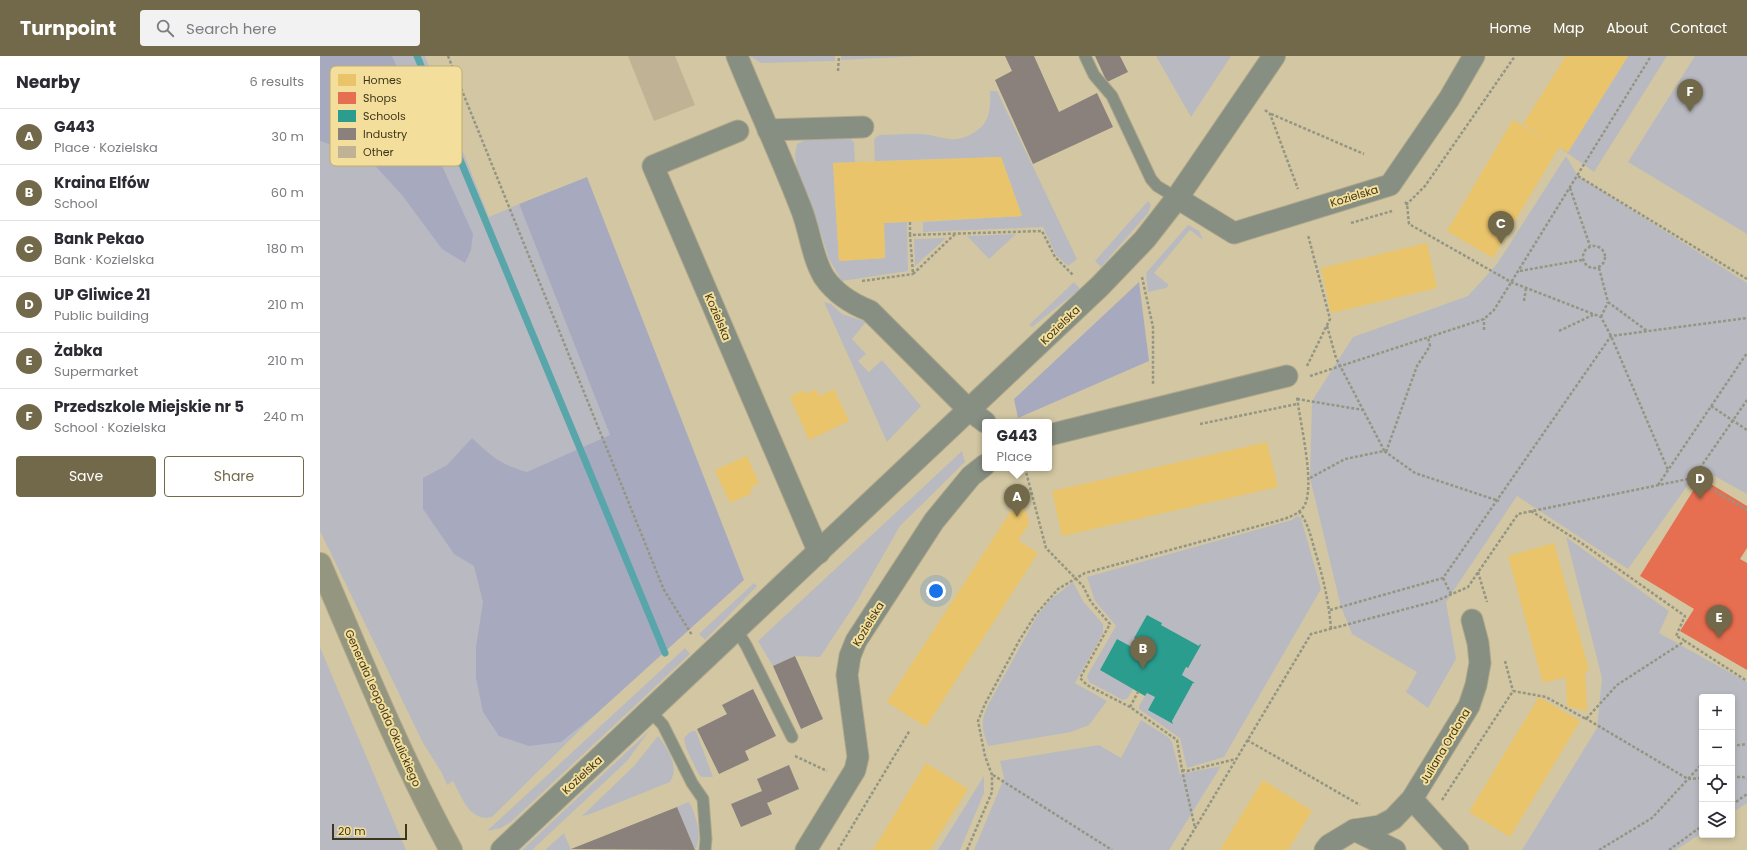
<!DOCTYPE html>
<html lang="en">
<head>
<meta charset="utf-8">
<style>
	body { margin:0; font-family:Poppins,sans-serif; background:#f2f2f3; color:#2b2b33 }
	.controls { position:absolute; right:12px; bottom:12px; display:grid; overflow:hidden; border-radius:4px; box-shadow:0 2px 6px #0003 }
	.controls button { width:36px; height:36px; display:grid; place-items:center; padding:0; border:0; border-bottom:1px solid #e1e1e2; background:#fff; color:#2b2b33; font:20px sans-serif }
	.scale { position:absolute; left:12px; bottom:10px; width:75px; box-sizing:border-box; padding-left:4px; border:2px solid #3e361a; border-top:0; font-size:11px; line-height:14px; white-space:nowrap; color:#3e361a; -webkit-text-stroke:3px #f3df9b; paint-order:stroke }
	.you { position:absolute; left:616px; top:535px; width:14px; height:14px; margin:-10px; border:3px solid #fff; border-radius:50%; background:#1a73e8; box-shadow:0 0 0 6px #1a73e833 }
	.badge { display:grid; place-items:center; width:26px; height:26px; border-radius:50%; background:#72694a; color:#fff; font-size:13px; font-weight:700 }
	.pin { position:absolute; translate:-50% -33px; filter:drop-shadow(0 1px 2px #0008) }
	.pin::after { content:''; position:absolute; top:21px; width:14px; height:12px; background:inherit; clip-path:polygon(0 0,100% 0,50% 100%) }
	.popup { position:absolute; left:662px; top:363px; width:70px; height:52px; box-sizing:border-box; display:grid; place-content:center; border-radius:4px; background:#fff; filter:drop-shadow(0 1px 3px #0005); font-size:13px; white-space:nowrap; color:#7c7c81 }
	.popup b { font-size:15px; color:#2b2b33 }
	.popup::after { content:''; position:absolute; left:50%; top:100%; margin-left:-8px; border:8px solid transparent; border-top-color:#fff }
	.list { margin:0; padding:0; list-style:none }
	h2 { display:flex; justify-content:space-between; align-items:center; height:52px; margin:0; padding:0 16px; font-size:17px }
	h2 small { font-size:13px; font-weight:400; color:#7c7c81 }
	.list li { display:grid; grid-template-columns:26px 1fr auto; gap:12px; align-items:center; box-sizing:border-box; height:56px; padding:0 16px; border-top:1px solid #e1e1e2 }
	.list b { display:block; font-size:15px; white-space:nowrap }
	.list p { margin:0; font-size:13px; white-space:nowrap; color:#7c7c81 }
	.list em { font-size:13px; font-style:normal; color:#7c7c81 }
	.actions { display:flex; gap:8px; padding:12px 16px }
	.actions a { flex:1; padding:9px 0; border:1px solid #72694a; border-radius:4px; text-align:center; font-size:14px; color:#72694a }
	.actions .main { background:#72694a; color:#fff }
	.icon { flex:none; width:22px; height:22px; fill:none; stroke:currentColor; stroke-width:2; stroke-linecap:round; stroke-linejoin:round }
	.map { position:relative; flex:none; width:1427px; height:794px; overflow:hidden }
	header { display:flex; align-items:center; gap:24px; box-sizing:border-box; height:56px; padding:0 20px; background:#72694a; color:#fff }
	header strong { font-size:19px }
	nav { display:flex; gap:22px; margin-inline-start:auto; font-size:14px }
	.search { width:280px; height:36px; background:#f2f2f3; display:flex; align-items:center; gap:10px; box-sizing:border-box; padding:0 14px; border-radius:4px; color:#7c7c81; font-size:15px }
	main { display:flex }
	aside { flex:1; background:#fff }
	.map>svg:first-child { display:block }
	.green { fill:#b9bac1 }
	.forest { fill:#a7aabf }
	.homes { fill:#e9c46a }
	.shops { fill:#e76f51 }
	.schools { fill:#2a9d8f }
	.industry { fill:#8a817c }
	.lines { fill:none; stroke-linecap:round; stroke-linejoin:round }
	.stream { stroke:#59a6aa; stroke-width:7 }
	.building { fill:#c0b294 }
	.service-casing { stroke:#b0a88b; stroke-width:13 }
	.minor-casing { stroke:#b0a88b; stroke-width:23 }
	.tertiary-casing { stroke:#b0a88b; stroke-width:24 }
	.primary-casing { stroke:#b0a88b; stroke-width:24 }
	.path { stroke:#959583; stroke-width:2.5; stroke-dasharray:3 2; stroke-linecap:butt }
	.service { stroke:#878f83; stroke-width:11 }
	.minor { stroke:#878f83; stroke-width:21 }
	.tertiary { stroke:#878f83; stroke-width:22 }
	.primary { stroke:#94967f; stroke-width:22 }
	.labels { text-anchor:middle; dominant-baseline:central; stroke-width:4; stroke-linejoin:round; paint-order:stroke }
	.street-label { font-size:11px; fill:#3e361a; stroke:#f3df9b }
	.key { fill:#f3df9b; stroke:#bdac74; stroke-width:1 }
	.key-label { font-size:11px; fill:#3e361a }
</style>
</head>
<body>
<header>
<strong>Turnpoint</strong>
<div class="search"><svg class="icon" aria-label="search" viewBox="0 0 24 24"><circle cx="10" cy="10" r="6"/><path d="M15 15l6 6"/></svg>Search here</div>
<nav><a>Home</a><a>Map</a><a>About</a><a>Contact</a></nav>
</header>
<main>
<aside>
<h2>Nearby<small>6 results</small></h2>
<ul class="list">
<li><span class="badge">A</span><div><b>G443</b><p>Place · Kozielska</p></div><em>30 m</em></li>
<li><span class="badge">B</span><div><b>Kraina Elfów</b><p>School</p></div><em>60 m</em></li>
<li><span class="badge">C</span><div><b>Bank Pekao</b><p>Bank · Kozielska</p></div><em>180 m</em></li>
<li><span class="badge">D</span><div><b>UP Gliwice 21</b><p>Public building</p></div><em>210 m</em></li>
<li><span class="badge">E</span><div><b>Żabka</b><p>Supermarket</p></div><em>210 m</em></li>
<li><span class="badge">F</span><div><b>Przedszkole Miejskie nr 5</b><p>School · Kozielska</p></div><em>240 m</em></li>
</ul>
<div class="actions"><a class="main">Save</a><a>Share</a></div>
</aside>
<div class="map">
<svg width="1427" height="794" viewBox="0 0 1427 794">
	<rect width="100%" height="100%" fill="#d2c7a2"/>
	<g class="green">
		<path d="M0,0H105L169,161L199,148L290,379L275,659L172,761C149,766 142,741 133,725L127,729L122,717L103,687L0,475Z"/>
		<polygon points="430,0 515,0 515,5 441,7"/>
		<polygon points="521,0 601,0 521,4"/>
		<polygon points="836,0 911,0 871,61"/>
		<polygon points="1308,0 1347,0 1274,116 1239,91 1248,96"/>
		<polygon points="1375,0 1427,0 1427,178 1308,106"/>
		<path d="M670,35H677L757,203L748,210L736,199L723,171L603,176V166L702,160L681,101L555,105L554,84L556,81L560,79C573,79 587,77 600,78C610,78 620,82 630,83C636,84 642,82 648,80C669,70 671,57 670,35Z"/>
		<polygon points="527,80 534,86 535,106 513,107 519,205 565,202 564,167 587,166 588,215 522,225 509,203 489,141 477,115 475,99 477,88 483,85 493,82"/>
		<polygon points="1246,100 1258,120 1427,227 1427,438 1380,412 1308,513 1197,440 1126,546 1136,603 1108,652 1086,636 1097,616 1032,578 1021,551 990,422 992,345 1033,281 1148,240 1177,208"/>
		<polygon points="828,145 831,149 828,157 781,211 775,205"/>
		<polygon points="868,169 879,175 883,184 870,174 834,217 849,229 846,232 828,236 826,217"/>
		<polygon points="696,178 669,203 647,180"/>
		<polygon points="626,182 595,210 594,183"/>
		<polygon points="754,226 760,233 712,271 709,269"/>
		<polygon points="504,246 511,248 522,258 546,266 532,283 546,298 538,305 549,316 562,304 601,350 567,386"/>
		<polygon points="642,395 645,406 580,470 537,545 500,601 475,600 453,610 438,585"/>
		<polygon points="977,460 981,462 1001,533 904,701 867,712 860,682 819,653 819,650 827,637 835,641 828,654 853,668 852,665 873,627 875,627 862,619 866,611 868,612 881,589 879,590 841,569 842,567 827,559 814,582 816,584 812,591 797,583 780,614 813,633 808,642 803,644 769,626 767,620 796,570 775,545 767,521 972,464"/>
		<polygon points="1246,481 1349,555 1339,577 1427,626 1427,747 1412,757 1412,641 1382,641 1382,777 1356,794 1202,794 1277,672 1282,622"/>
		<path d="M753,526L763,545L783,568V577L755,627L787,645L769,669L751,676L668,690C662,672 660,667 668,649L717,560L731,543Z"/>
		<polygon points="434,527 437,530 385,584 379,578"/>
		<polygon points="0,591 10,615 86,794 0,794"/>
		<polygon points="365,592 370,598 191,766 181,772 167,775"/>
		<polygon points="821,664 848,681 852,686 860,718 901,710 849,794 654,794 684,722 680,705 779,689 801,702"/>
		<polygon points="329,675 307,705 212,794 202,794"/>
		<polygon points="374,675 376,675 393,721 382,721 379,719 366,692 364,682 370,676"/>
		<path d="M338,680C348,693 360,711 350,726L268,759L262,760L314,710Z"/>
		<polygon points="664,720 664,737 640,794 618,794"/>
		<path d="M368,746L371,749C376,762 383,781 375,794L357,751Z"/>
		<polygon points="244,777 251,794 225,794"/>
	</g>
	<g class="forest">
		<polygon points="0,0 72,0 153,178 151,194 145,207 122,193 82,139 48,102 0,85"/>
		<path d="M267,121L424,524L275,659L241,686L209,690L179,680L163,656L156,622V591L163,546L154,510L134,498L103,453V422L127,409L152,382C172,401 180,408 207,416L290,379L199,148Z"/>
		<polygon points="819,226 829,305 698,362 694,343"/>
	</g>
	<g class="homes">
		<polygon points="1246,0 1308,0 1248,96 1239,91 1173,202 1127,175 1193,64 1227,84 1203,68"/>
		<polygon points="681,101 702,160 564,167 565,202 519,205 513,107"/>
		<polygon points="1107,187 1117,232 1011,257 1001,212"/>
		<polygon points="496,333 499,340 514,333 529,365 489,384 470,341 483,334 485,338"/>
		<polygon points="947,386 958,431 742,480 732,435"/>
		<polygon points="427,400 439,427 430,432 432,437 410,447 395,414"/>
		<polygon points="695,449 706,455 709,468 698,484 718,497 606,671 567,646"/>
		<polygon points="1234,487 1269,614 1265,616 1267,655 1247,650 1246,621 1223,627 1188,500"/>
		<polygon points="1219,641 1260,665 1190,781 1149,756"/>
		<polygon points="606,707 648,733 610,794 553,794"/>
		<polygon points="943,724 992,755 968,794 900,794"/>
	</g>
	<polygon class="shops" points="1381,422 1427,450 1427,492 1420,503 1427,507 1427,614 1360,575 1374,553 1320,520"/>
	<polygon class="schools" points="827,559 842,567 841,569 879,590 880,588 881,589 868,612 866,611 862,619 875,627 873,627 852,665 853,668 828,654 835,641 827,637 825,640 780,614 797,583 812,591 816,584 814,582"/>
	<g class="industry">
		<polygon points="685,0 714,0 739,56 777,37 793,71 713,108 675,24 692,15"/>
		<polygon points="775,0 800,0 808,16 787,26"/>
		<polygon points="475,600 503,663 481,673 453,610"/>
		<polygon points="433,633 456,680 425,695 429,704 399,718 377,673 407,658 402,649"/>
		<polygon points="469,709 479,733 447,747 452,758 421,771 411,748 442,735 437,723"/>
		<polygon points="357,751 375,794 251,793"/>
	</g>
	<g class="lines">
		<polyline class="stream" points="97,0 345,597"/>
	</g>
	<polygon class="building" points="308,0 355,0 375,49 334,65"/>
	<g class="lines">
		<g class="service-casing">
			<g id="service">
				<polyline points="765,0 774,19 792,40 831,123 837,130 857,142"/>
				<polyline points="416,573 426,589 472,681"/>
				<polyline points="330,655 343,669 372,727 383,743 386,783 385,794"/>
			</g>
		</g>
		<g class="minor-casing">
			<g id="minor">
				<path d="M417,0C438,52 462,102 482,155C490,176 492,201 504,221C515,237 532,248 550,255L649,354L665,366"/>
				<polyline points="448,74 543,71"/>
				<polyline points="418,75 333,110 499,497"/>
				<polyline points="857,142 914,177 1070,129 1129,43 1154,0"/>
				<polyline points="729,379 967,320"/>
				<polyline points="1092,743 1138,794"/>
				<polyline points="1034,774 1075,794"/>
				<polyline points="486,794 535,714 538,701 527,619 530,600 536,585 614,465 651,420 665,409"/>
				<polyline points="1005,794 1009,789 1034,774 1060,770 1073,763 1092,743 1149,650 1156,629 1160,607 1158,587 1152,564"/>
			</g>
		</g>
		<g class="tertiary-casing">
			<polyline id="tertiary" points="182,794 780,230 825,183 857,142 954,0"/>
		</g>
		<g class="primary-casing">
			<path id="primary" d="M0,508C41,604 81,702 131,794"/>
		</g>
		<g class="path">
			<polyline points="128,0 344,534 372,579"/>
			<polyline points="518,15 519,0"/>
			<polyline points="945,54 950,58 978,133"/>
			<polyline points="951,58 1044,98"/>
			<polyline points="1258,120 1427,223"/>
			<polyline points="1250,132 1270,190"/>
			<polyline points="1085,146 1087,148 1089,168 1191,226 1281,261 1291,280 1348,414"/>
			<polyline points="1086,149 1105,130 1195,0"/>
			<polyline points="590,166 590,179"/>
			<polyline points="1031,167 1072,155"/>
			<polyline points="635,178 593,218 590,179 722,175 735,201 753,219"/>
			<circle cx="1274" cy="201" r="11"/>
			<polyline points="1279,212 1288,246 1327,275"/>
			<polyline points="1200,215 1262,204"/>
			<polyline points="822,221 833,271 833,329"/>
			<polyline points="542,225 593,218"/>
			<polyline points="1204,245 1206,232"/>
			<polyline points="1281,261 1288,246"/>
			<polyline points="1007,270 1016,302 1065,396"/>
			<polyline points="1164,274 1164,263"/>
			<polyline points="1239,275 1273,259"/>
			<polyline points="987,310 1010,263 988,179"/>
			<polyline points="990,320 1164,263 1174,254 1331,0"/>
			<polyline points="977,343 1043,354"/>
			<polyline points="1391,350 1427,374"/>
			<polyline points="880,368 977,348"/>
			<polyline points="1066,396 1097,310 1110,290 1108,281"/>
			<polyline points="705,412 726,492 763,530 771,546 790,568 760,622 767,629 810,651 857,684 862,714 875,772"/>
			<polyline points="990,422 1025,403 1064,395 1095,417 1179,445"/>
			<polyline points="1373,422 1427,454"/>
			<polyline points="1338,429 1427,297"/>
			<path d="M979,455C988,467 991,481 995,495C1003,521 1009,546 1011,573"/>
			<polyline points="1211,455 1260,486 1365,560 1356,580 1364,584"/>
			<polyline points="1158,516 1167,546"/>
			<polyline points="1123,522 1131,538"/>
			<polyline points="1010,554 1123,522 1291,280 1427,262"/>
			<polyline points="1185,605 1193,635"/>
			<polyline points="810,651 818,636"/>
			<polyline points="1265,662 1368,723 1382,708"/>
			<polyline points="927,684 1040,749"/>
			<polyline points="1412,690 1427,688"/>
			<polyline points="475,700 507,715"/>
			<polyline points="862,714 867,715 916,703"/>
			<polyline points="673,719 792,794"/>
			<polyline points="1412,721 1423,721 1427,723"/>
			<polyline points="1122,744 1193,635 1226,641 1266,663 1297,629 1365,585 1427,625"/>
			<polyline points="1412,749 1427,738"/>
			<polyline points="518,794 590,674"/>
			<path d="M647,794L672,736V719L665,700L658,665L665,648L699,585L716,558L738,533L765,517L957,465C967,462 975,460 982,453C998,436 979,364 977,340"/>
			<polyline points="862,794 991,578 1116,545 1148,531 1198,458 1373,422 1427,344"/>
			<polyline points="1279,794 1332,762 1368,723 1382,722"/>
			<polyline points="1349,794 1382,770"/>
		</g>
		<use href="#service" class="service"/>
		<use href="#minor" class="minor"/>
		<use href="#tertiary" class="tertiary"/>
		<use href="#primary" class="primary"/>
	</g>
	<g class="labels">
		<g class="street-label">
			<text transform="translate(1034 140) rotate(-17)">Kozielska</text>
			<text transform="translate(398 261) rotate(67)">Kozielska</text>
			<text transform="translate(740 269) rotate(-44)">Kozielska</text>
			<text transform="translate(548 568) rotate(-59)">Kozielska</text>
			<text transform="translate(63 652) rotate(66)">Generała Leopolda Okulickiego</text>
			<text transform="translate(1125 690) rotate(-59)">Juliana Ordona</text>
			<text transform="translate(262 719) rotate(-43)">Kozielska</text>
		</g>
	</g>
	<rect x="10" y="10" width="132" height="100" rx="6" class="key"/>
	<rect x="18" y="18" width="18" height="12" fill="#e9c46a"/>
	<rect x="18" y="36" width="18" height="12" fill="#e76f51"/>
	<rect x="18" y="54" width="18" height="12" fill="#2a9d8f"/>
	<rect x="18" y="72" width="18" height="12" fill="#8a817c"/>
	<rect x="18" y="90" width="18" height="12" fill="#c0b294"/>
	<g class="key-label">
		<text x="43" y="28">Homes</text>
		<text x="43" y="46">Shops</text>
		<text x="43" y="64">Schools</text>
		<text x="43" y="82">Industry</text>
		<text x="43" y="100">Other</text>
	</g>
</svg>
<div class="controls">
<button>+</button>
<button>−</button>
<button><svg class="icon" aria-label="locate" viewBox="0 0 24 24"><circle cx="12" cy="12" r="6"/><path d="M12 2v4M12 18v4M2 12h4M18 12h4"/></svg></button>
<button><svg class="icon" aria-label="layers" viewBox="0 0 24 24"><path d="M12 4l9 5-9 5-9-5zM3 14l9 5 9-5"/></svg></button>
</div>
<div class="scale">20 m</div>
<div class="you"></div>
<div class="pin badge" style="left:697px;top:461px">A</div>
<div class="popup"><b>G443</b>Place</div>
<div class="pin badge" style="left:823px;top:613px">B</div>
<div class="pin badge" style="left:1181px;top:188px">C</div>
<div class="pin badge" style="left:1380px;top:443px">D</div>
<div class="pin badge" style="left:1399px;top:582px">E</div>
<div class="pin badge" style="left:1370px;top:56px">F</div>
</div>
</main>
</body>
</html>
